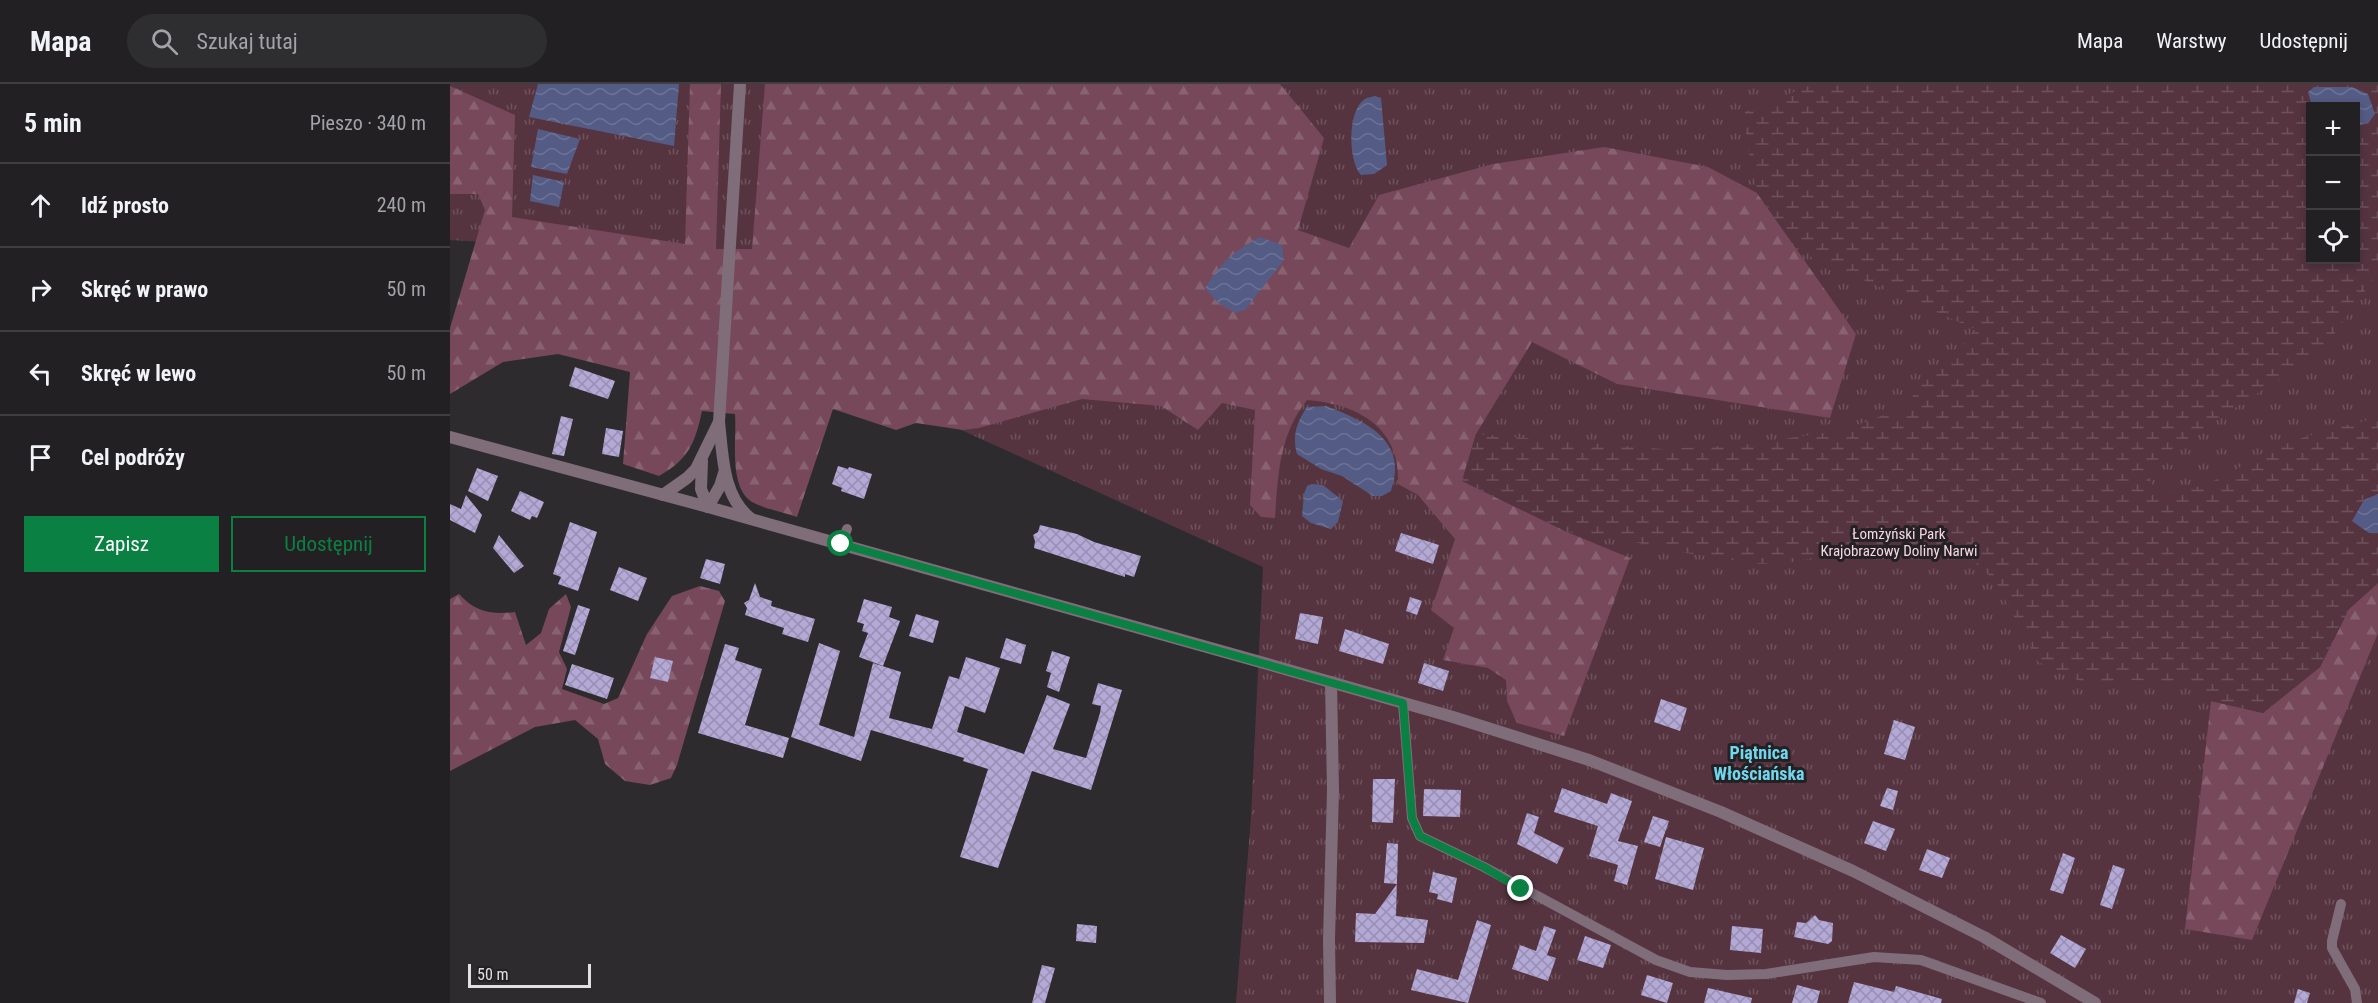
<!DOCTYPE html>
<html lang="pl">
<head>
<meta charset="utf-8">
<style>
	body { margin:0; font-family:"Roboto Condensed",sans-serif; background:#2e2d30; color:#f1f3f6 }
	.controls { position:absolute; right:18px; top:18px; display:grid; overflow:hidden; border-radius:0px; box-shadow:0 3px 9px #0003 }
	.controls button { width:54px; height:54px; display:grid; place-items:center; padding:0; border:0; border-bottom:2px solid #3f3e41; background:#222023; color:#f1f3f6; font:30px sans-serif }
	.scale { position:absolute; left:18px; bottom:15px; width:123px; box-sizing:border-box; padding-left:6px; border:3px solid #e2e0e3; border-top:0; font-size:16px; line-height:21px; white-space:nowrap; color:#e2e0e3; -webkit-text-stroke:4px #242125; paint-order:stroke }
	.stop { position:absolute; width:18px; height:18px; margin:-14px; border:4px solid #0b8043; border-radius:50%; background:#fff }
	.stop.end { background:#0b8043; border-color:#fff; box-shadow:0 2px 6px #0008 }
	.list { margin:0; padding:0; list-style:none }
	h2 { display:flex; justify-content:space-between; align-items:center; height:78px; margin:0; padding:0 24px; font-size:26px }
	h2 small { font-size:20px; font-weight:400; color:#a2a3a6 }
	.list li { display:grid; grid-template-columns:39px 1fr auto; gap:18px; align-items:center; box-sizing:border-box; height:84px; padding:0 24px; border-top:2px solid #3f3e41 }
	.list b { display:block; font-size:22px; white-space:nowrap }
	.list em { font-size:20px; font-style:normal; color:#a2a3a6 }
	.actions { display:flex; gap:12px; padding:18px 24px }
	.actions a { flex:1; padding:14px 0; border:2px solid #0b8043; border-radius:0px; text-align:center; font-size:21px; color:#0b8043 }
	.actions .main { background:#0b8043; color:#fff }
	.icon { flex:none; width:33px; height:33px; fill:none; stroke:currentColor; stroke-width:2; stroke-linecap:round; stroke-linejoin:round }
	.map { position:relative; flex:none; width:1928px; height:919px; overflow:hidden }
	header { display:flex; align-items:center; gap:36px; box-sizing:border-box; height:84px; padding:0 30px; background:#222023; border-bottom:2px solid #3f3e41 }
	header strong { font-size:28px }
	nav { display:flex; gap:33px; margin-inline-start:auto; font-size:21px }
	.search { width:420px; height:54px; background:#2e2d30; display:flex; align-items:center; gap:15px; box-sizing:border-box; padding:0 21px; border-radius:33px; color:#a2a3a6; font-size:22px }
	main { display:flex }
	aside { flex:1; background:#222023 }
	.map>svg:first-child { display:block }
	.grass { fill:url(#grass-tufts); fill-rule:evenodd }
	.forest { fill:url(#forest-firs) }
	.wetland { fill:url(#wetland-marsh); fill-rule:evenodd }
	.water { fill:url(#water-waves) }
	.building { fill:url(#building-cross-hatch) }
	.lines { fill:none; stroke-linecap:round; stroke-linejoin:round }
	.service { stroke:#7f6d7a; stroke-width:10 }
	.minor { stroke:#7f6d7a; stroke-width:12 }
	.tertiary { stroke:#7f6d7a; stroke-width:12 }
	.route { stroke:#0b8043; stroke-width:8 }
	.labels { text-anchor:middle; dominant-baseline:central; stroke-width:6; stroke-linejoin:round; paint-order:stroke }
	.park-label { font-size:15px; fill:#f6d6e0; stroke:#242125 }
	.quarter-label { font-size:18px; font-weight:bold; fill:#70d7ed; stroke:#242125 }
</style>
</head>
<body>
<header>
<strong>Mapa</strong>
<div class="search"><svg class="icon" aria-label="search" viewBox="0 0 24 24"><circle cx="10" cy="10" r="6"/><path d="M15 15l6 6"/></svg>Szukaj tutaj</div>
<nav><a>Mapa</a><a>Warstwy</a><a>Udostępnij</a></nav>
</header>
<main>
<aside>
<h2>5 min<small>Pieszo · 340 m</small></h2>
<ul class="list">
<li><svg class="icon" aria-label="ahead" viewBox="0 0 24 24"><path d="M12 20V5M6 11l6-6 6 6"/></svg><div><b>Idź prosto</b></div><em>240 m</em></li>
<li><svg class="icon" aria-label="right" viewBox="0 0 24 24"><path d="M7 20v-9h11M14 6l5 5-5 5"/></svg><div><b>Skręć w prawo</b></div><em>50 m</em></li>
<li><svg class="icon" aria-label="left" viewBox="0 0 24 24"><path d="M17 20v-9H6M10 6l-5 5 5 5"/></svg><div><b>Skręć w lewo</b></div><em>50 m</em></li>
<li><svg class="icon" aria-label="arrive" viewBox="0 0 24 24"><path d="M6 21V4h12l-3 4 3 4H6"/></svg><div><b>Cel podróży</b></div></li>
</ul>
<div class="actions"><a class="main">Zapisz</a><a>Udostępnij</a></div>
</aside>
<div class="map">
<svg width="1928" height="919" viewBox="0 0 1928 919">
	<defs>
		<pattern id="grass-tufts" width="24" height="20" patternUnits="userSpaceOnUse" patternTransform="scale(1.5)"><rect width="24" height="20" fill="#553440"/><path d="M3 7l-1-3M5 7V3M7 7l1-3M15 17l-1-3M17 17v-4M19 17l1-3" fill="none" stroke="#6d515b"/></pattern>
		<pattern id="forest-firs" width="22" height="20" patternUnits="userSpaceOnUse" patternTransform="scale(1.5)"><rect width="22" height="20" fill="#764859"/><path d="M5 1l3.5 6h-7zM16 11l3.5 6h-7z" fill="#896271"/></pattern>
		<pattern id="wetland-marsh" width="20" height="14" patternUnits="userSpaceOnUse" patternTransform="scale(1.5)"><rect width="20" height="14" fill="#553440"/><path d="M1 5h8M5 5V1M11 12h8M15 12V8" fill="none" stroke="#6d515b"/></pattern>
		<pattern id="water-waves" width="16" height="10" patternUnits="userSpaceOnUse" patternTransform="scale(1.5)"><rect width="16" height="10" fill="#545c85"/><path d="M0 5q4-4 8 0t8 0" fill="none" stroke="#6c7396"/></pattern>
		<pattern id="building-cross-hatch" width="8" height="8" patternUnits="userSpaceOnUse" patternTransform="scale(1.5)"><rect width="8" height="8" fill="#b3a8d6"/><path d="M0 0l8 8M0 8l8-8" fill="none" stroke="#978fb2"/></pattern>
	</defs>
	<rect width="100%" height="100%" fill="#2e2b2f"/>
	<path class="grass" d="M0,0H1928V919H786L801,733L813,483L465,325L55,159L0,156ZM1860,22H1906V176H1860Z"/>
	<g class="forest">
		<path d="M240,0H271L266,165H302L315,0H830L874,54L848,146L899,164L929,111L1043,80L1154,63L1258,83L1307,109L1406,250L1380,334L1167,300L1082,258L1026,350L1012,397L1117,448L1180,474L1114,652L1067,639L1057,617L1056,596L1038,584L993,576L1004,544L981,526L1005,455L968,411L948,400C951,343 907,320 857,316C829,351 828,392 825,434L811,433L800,421L805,326L772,319L748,346L711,322L632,315L529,344L513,346L466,339L446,346L383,325L347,433C333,428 315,425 302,418C278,403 287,354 285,330L252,327C245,359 239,375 209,392L173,380L180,288L108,270L53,278L0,310V244L35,126L28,110H0V2L65,31L62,133L235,160Z"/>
		<polygon points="1928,499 1928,549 1802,856 1735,845 1761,617 1813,629 1870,583 1899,525"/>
		<path d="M250,502L269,507L275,517L227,681L221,694L200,701L175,697L155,680L148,655L125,636L85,643L0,687V515L9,510C25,528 42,531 65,528L76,561L91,549L99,525L116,510L121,523L109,568L117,585L112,605L154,620L168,614L197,550L222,512Z"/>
	</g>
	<path class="wetland" d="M1363,0H1928V185L1924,194L1872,267L1722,365L1693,387L1707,408C1734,409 1758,401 1782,388C1794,381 1805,372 1818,367C1855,351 1889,342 1928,334V499L1899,525L1870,583L1813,629L1761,617L1743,599L1682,596L1632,598L1587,577L1546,498L1516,470L1477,461L1397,466L1344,478L1310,480L1223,467L1155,451L1117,448L1012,397L1026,350L1212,365L1294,361L1393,346L1453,324L1480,291L1527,246L1348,167L1307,109L1296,54L1295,28ZM1860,22H1906V176H1860Z"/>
	<g class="water">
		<polygon points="88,0 229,0 224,62 79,33"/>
		<polygon points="1864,3 1902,3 1918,10 1925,30 1919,38 1906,43 1906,22 1862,22 1858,8"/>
		<path d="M925,12L931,14L937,81L924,90L911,91C898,77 897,26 915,15C918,13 922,13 925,12Z"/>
		<polygon points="88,45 130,55 117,90 81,83"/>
		<polygon points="83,91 114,98 109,123 80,117"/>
		<path d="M810,153L832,161L834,176L795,226L785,229L767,218L755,204C772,177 783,168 810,153Z"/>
		<path d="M876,322C915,337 959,356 941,407L932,412H923L892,392L871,385L847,370C842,351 847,338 857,323Z"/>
		<polygon points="862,400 873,401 893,417 888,438 881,445 861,439 852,432 854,410 857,402"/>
		<polygon points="1928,410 1928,449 1919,449 1902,437 1914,416"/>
	</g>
	<g class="building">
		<polygon points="125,283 165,297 158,315 119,302"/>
		<polygon points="111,332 123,335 114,372 102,370"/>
		<polygon points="156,344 173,347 169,373 152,370"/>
		<polygon points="388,382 398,385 399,383 422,390 414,415 391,407 392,404 382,400"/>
		<polygon points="27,384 48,392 38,417 18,407"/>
		<polygon points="70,407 94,418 87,434 82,432 80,436 61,427"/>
		<polygon points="16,411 32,431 25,449 0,436 0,420 11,425"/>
		<polygon points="120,438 147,448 128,507 108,500 111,493 103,490"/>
		<polygon points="590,441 627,450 644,458 691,472 684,493 675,490 675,493 584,464 585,457 583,451 588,448"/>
		<polygon points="951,449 989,461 983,480 945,467"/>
		<polygon points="49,451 74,482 64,489 43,464"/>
		<polygon points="256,475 275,480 270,500 250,494"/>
		<polygon points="169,483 197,494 188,517 160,506"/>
		<polygon points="305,499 310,513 322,517 321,522 365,535 358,558 332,550 334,544 295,531 297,524 294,519 299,516"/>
		<polygon points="960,513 972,517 967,531 956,527"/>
		<polygon points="414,515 442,523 439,533 450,537 433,582 409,573 418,549 412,547 414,540 407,538"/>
		<polygon points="128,521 140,525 125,571 113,567"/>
		<polygon points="850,529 873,533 868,560 845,555"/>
		<polygon points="466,530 489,537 483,559 459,552"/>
		<polygon points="895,545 939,560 933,580 889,567"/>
		<polygon points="556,554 576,561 571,580 550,574"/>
		<polygon points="369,559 390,567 369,641 404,653 423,579 451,588 439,634 482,645 499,592 509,595 516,573 550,584 535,629 515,622 507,648 574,670 597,611 620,620 603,665 636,674 650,629 651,622 642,620 648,599 672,606 641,706 582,687 548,784 510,773 538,685 513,677 514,674 421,646 411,677 341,653"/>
		<polygon points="275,560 289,564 285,576 312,585 295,641 339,654 333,674 248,649"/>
		<polygon points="602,567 620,573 609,608 597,603 601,589 596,587"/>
		<polygon points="205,573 223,577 218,598 200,594"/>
		<polygon points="974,579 999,587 993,607 968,599"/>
		<polygon points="122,580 164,594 157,615 115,601"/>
		<polygon points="1211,615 1237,624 1230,647 1204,638"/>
		<polygon points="1444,636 1465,643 1455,676 1434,670"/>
		<polygon points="923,695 945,695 943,739 922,738"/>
		<polygon points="1112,704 1157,720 1161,709 1182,717 1168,757 1188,762 1177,801 1164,797 1168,781 1139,772 1148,742 1104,728"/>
		<polygon points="1437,704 1448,707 1443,726 1430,722"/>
		<polygon points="974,705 1011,706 1010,733 973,732"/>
		<polygon points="1077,729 1089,733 1084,749 1114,764 1107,780 1067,760"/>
		<polygon points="1203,732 1219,737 1210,763 1194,758"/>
		<polygon points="1423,737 1445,745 1436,767 1414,759"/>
		<polygon points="1216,753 1254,764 1243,806 1205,795"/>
		<polygon points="937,759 948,760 946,832 978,836 974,859 905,858 906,829 925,830 947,800 934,799"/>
		<polygon points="1477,765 1500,774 1492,794 1469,786"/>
		<polygon points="1613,769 1625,774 1613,810 1600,806"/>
		<polygon points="1663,781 1675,785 1662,825 1650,821"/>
		<polygon points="983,788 1007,794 1002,819 987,815 988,810 979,808"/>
		<polygon points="1365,831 1369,836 1383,839 1382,857 1378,860 1344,853 1347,838 1356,839"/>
		<polygon points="1027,836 1041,841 1018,919 961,906 967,885 1008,896"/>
		<polygon points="627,840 647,842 646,859 626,857"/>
		<polygon points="1094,842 1106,846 1097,871 1106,874 1098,897 1062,885 1070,861 1086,867"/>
		<polygon points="1282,842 1313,845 1311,869 1280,866"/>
		<polygon points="1611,851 1636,865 1625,884 1600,869"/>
		<polygon points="1135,852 1161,861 1153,884 1127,876"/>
		<polygon points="592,881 605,884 595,919 582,919"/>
		<polygon points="1197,891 1223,899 1217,919 1191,911"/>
		<polygon points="1404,898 1444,908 1446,902 1492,915 1491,919 1398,919"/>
		<polygon points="1347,901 1370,907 1367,919 1342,919"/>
		<polygon points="1258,904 1302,914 1301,919 1254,919"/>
		<polygon points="1848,905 1860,909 1857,919 1844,919"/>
	</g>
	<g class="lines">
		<g class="service">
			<polyline points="391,460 397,445"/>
			<polyline points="953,619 962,734 970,752 1034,783 1206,876 1240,888 1277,891 1316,890 1424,873 1471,876 1591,919"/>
			<polyline points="1891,820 1882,857 1882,864 1905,905 1907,919"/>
		</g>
		<polyline class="minor" points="880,919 879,855 883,706 881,598"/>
		<g class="tertiary">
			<path d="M290,0L269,338C273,371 272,411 300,434"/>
			<polyline points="0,353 258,423 821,581 1003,633 1139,676 1271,728 1403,787 1534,853 1645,919"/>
			<polyline points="252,377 251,405 258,423"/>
			<polyline points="213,411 237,394 246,385 269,338"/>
			<polyline points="258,423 270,402 274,389"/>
		</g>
	</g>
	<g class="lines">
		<polyline class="route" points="391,460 953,619 962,734 970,752 1034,783 1071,805"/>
	</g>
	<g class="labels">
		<g class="park-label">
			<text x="1449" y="450">Łomżyński Park<tspan x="1449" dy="17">Krajobrazowy Doliny Narwi</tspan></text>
		</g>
		<g class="quarter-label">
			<text x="1309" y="668">Piątnica<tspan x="1309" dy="21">Włościańska</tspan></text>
		</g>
	</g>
</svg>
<div class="controls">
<button>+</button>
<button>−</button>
<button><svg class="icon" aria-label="locate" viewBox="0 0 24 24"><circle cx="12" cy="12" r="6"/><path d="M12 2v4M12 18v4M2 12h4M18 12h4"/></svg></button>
</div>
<div class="scale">50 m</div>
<div class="stop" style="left:391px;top:460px"></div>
<div class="stop end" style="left:1071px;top:805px"></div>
</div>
</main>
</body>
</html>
